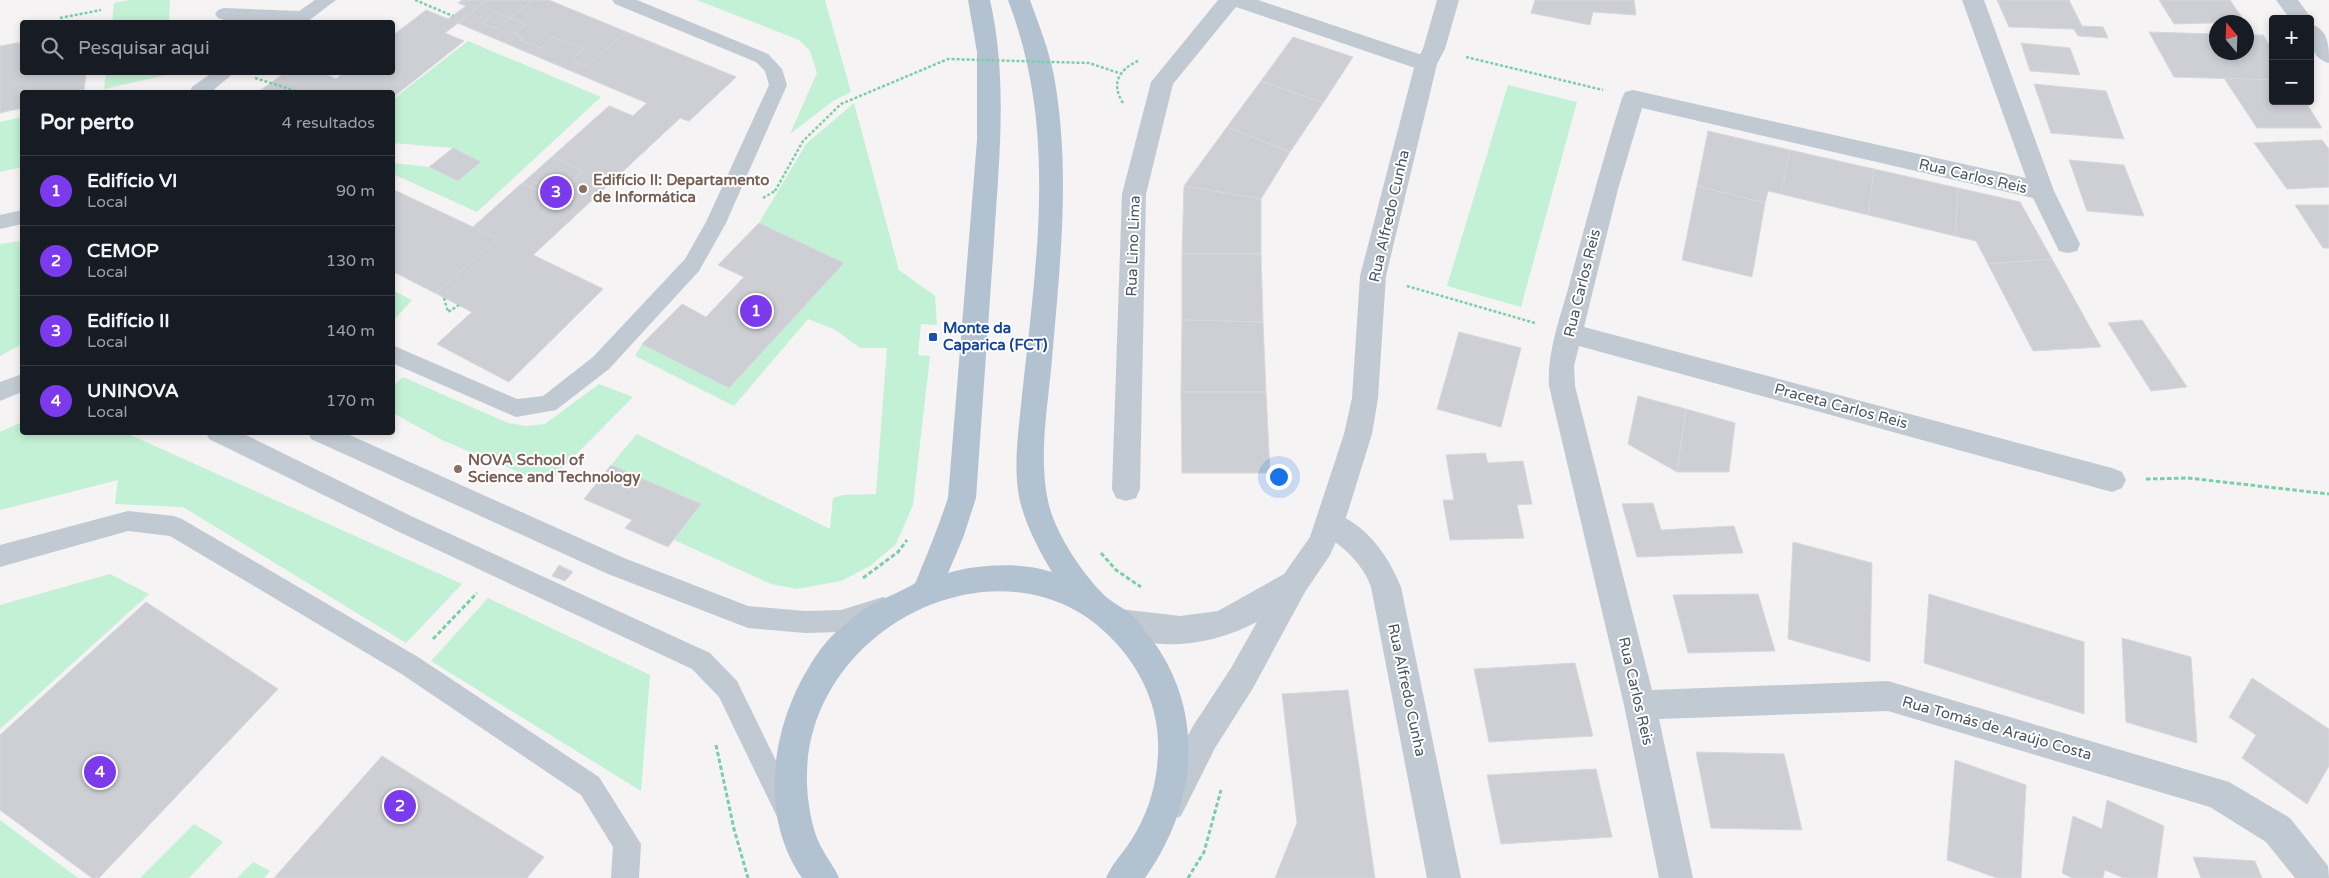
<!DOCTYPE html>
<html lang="pt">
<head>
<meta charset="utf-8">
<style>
	body { margin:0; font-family:"Varela Round",sans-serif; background:#20242c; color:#f1f3f6 }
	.controls { position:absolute; right:15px; top:15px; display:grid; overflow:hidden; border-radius:5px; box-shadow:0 2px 8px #0003 }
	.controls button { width:45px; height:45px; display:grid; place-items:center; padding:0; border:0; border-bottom:1px solid #363941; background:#171b24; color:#f1f3f6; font:25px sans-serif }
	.compass { position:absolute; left:2209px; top:15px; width:45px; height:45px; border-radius:50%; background:#171b24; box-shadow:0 2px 8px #0003; rotate:341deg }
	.you { position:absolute; left:1278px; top:476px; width:18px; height:18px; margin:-12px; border:4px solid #fff; border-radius:50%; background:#1a73e8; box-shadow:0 0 0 8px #1a73e833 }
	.badge { display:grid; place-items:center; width:32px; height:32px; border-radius:50%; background:#7c3aed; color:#fff; font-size:16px; font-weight:700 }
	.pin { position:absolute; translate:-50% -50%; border:2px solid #fff; box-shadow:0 1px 5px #0006 }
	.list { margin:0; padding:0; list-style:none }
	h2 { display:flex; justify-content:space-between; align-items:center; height:65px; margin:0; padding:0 20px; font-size:21px }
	h2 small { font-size:16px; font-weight:400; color:#9ea1a6 }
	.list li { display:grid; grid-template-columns:32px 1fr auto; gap:15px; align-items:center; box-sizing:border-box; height:70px; padding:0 20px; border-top:1px solid #363941 }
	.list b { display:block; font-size:19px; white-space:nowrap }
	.list p { margin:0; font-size:16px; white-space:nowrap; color:#9ea1a6 }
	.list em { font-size:16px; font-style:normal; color:#9ea1a6 }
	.icon { flex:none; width:28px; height:28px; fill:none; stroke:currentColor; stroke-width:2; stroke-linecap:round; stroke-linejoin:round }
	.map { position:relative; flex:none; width:2329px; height:878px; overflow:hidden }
	.search { position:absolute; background:#171b24; box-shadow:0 2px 8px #0003; left:20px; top:20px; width:375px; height:55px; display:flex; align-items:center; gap:12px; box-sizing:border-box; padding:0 18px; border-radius:5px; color:#9ea1a6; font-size:19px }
	.panel { position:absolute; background:#171b24; box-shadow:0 2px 8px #0003; left:20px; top:90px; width:375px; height:345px; border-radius:5px }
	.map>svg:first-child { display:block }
	.green { fill:#c3f1d5 }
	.building { fill:#cdcfd5; stroke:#d7d9de; fill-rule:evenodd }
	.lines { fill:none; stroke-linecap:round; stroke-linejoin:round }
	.path-far1 { stroke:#7ad0a6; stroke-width:2.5; stroke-dasharray:3 2; stroke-linecap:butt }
	.path { stroke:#7ad0a6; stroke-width:3; stroke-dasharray:4.5 2.5; stroke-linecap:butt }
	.service { fill:#c1cad2; fill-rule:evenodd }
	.minor { fill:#c1cad2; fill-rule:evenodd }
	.tertiary { fill:#c1cad2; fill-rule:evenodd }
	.primary { fill:#b3c2d1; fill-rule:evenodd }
	.path-bridge { stroke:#7ad0a6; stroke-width:2.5; stroke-dasharray:3 2; stroke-linecap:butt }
	.education-dot { fill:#8d6e63; stroke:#fff; stroke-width:2 }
	.transit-dot { fill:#1a4fb4; stroke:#fff; stroke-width:2 }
	.labels { text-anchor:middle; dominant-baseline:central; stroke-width:4; stroke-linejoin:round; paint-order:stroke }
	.street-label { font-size:15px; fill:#4a5661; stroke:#fff }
	.education-label { font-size:15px; font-weight:bold; fill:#785e54; stroke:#fff; text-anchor:start }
	.transit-label { font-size:15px; font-weight:bold; fill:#164399; stroke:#fff; text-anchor:start }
</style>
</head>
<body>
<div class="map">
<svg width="2329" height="878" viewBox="0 0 2329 878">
	<rect width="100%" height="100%" fill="#f5f3f3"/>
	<g class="green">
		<polygon points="130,0 170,0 169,22 112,22 114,3"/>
		<polygon points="697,0 825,0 851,92 833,101 790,134 817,73 810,51 799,40"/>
		<polygon points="468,41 601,97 477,212 393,174 393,163 429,167 458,181 481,163 452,148 393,143 393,99"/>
		<polygon points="106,73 106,72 166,73 166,75 104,89"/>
		<polygon points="1508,85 1577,102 1521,307 1447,286"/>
		<polygon points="854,103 899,270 935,296 937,325 921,324 918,355 930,356 913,505 896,544 870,566 841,581 797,589 771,584 674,540 701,504 611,465 637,434 830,529 833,498 843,495 876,494 887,348 860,348 834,329 808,319 734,406 635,356 642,344 844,263 759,223 806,144"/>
		<polygon points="22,117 22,167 0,172 0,122"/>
		<polygon points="22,241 22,344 0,356 0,244"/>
		<polygon points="392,290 412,300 393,321 392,321"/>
		<polygon points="403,377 508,423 526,426 545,424 599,384 633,397 547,484 444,441 393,413 393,386"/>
		<polygon points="22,422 22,432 126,433 462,584 406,643 183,507 115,504 118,480 0,510 0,432"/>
		<polygon points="110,574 149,594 0,729 0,605"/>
		<polygon points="488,598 650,675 641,791 431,661"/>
		<polygon points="0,820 78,878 0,878"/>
		<polygon points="194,824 223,842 189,878 140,878"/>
		<polygon points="253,862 270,871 264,878 237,878"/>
	</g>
	<g class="building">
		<polygon points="462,0 549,0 736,77 689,121 680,118 533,255 603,289 509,382 437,344 472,312 392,271 392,189 473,227 609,106 633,116 647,103 458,23 445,33 464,41 392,98 392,92 258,92 283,74 288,76 293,72 322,72 336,79 345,72 392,72 392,36 426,10 448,19 466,6 458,3"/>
		<path d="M487,0H533L510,18L526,25L514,34L523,38L520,40L540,48L553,37L584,49L572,59L585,67L626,32L736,77L689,121L680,118L533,255L603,289L509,382L437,344L472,312L436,293L497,239L473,227L522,183L555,198L583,171L552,157L609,106L633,116L647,103L458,23ZM495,12L510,18L497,29L482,23Z"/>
		<polygon points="1535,0 1634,0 1636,15 1593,12 1590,25 1531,13"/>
		<polygon points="1997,0 2069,0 2082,26 2103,27 2108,38 2078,36 2074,29 2009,27"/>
		<polygon points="2159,0 2230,0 2245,22 2174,24"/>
		<polygon points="2149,32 2216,34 2216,52 2246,52 2246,35 2263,35 2273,50 2273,80 2174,77"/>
		<polygon points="1293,37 1353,57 1323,103 1261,81"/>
		<polygon points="22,42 22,72 86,72 84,92 22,92 22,108 0,113 0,46"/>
		<polygon points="2021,43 2070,48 2080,75 2030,71"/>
		<polygon points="2224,78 2273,80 2273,101 2305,101 2322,128 2257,128"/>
		<polygon points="1261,81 1323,103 1290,152 1227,127"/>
		<polygon points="2034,84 2106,91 2124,139 2051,133"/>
		<polygon points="1227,127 1290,152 1261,199 1184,186"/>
		<polygon points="1708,131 1790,150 1781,194 1768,191 1765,203 1697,186"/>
		<polygon points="2322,140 2329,149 2329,187 2287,189 2254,143"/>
		<polygon points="453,148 481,162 458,181 429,167"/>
		<polygon points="1790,150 1874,169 1868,215 1781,194"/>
		<polygon points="2069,160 2124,165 2144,216 2087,211"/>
		<polygon points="1874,169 1958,188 1955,236 1868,215"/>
		<polygon points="1184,186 1261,199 1261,254 1182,254"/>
		<polygon points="1697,186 1765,203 1752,277 1682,260"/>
		<polygon points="1958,188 2020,202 2052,259 1988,264 1976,241 1955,236"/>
		<polygon points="2295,205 2329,205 2329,248 2323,248"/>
		<polygon points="759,223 844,263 729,388 642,344 682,304 706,317 744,277 718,265"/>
		<polygon points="1182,254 1261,254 1263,322 1182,320"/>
		<polygon points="2052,259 2101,347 2033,351 1988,264"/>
		<polygon points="1182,320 1263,322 1266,392 1181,392"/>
		<polygon points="2142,320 2187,387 2151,391 2108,323"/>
		<polygon points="1459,332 1521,348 1501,427 1437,409"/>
		<polygon points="1181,392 1266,392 1270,473 1182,473"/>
		<polygon points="1638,396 1686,409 1677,472 1628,444"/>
		<polygon points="1686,409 1735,423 1729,472 1677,472"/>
		<polygon points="1485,453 1488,463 1523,461 1532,504 1517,505 1524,538 1450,540 1443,500 1454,500 1446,455"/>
		<polygon points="611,465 701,504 668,547 625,528 632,520 584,499"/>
		<polygon points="1653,503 1661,530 1734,526 1743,553 1637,557 1622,504"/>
		<polygon points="1793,542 1872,563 1870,662 1788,639"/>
		<polygon points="559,565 573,572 565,581 552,576"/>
		<polygon points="1758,594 1775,651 1688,653 1673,595"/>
		<polygon points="1929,594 2084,642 2084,714 1924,663"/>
		<polygon points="146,602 278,689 99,878 92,878 0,810 0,735"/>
		<polygon points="2122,638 2191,657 2197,743 2126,722"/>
		<polygon points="1575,663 1593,736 1489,742 1474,669"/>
		<polygon points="2252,678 2329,729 2329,766 2307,804 2242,758 2256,735 2229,717"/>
		<polygon points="1348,690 1375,878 1275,878 1297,823 1282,694"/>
		<polygon points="1696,752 1784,754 1802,830 1711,828"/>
		<polygon points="382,756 544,857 527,878 274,878"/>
		<polygon points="1955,760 2026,785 2021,878 1997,878 1947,860"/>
		<polygon points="1596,769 1612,837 1501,844 1487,775"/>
		<polygon points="2107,800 2164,826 2157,878 2123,878 2105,870 2103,878 2072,878 2062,873 2073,816 2102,829"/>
		<polygon points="2193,857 2255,861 2262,878 2201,878"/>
	</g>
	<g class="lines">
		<g class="path-far1">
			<polyline points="415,0 453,16"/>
			<polyline points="60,18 101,10"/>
			<polyline points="1466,57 1603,90"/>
			<polyline points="255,78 296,91"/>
			<path d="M1123,103C1111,84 1118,70 1138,61"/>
			<polyline points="763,198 775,191"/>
			<polyline points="1407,286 1535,323"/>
			<polyline points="444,298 448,312 459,305"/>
		</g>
		<g class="path">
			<polyline points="2146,479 2188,478 2329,494"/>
			<polyline points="1101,553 1116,570 1141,587"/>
			<polyline points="863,578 898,552 907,540"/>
			<polyline points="433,639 477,593"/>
			<polyline points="716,745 734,829 748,878"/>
			<polyline points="1188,878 1204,852 1221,790"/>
		</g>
		<g class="service">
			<polygon points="315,0 336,0 307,22 224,20 218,18 215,14 218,10 224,8 299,11"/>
			<polygon points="612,0 637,0 768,54 782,69 787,85 726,223 699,271 609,369 556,410 516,417 392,363 392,345 517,399 543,396 593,357 685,259 706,222 769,85 765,71 756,62 615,4"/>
			<polygon points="213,72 235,72 211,92 190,92 192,87"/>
			<polygon points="22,210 22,224 0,229 0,215"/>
			<polygon points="22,374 22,392 0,401 0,382"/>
			<polygon points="206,432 240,432 411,516 710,653 737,681 802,814 798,823 789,827 780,823 719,697 692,669 395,530 209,439"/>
			<polygon points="308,432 343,432 624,558 748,606 805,611 841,610 883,597 892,600 895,608 892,616 841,632 805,633 748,628 608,574 311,439"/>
			<polygon points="128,511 174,516 182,519 418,657 599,777 641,844 639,878 611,878 613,847 581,795 400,673 170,536 128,531 0,567 0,545"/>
		</g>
		<g class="minor">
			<polygon points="1218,0 1258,0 1434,59 1437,64 1434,69 1426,72 1418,69 1236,7 1173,84 1146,194 1140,489 1136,498 1126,501 1116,498 1112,489 1122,194 1151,82"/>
			<path d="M1962,0H1984L2054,191L2080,244L2077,251L2068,253L2059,251L2033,198L1642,108L1618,189L1584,327L2112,468L2122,472L2126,480L2122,488L2112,492L1579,346L1574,366L1575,386L1652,690L1888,681L2229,782L2290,818L2328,866L2329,878H2295L2266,842L2210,807L1888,711L1659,719L1693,878H1659L1624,705L1549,386C1547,353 1559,321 1568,289C1585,225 1602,162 1622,98L1625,92L1633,90L2026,178Z"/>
			<polygon points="2276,0 2298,0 2312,19 2310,21 2310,19 2290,19"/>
			<path d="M2310,24C2329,29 2329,47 2329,63C2310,58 2310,41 2310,24Z"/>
			<path d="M1330,511C1366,524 1387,553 1401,587L1461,878H1427L1371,587C1365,570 1353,556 1339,545C1330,538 1321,535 1316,524L1320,515Z"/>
		</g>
		<path class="tertiary" d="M1437,0H1459L1445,49L1437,64L1386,276L1378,398L1372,434L1344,524L1330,555L1305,592L1253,688L1215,748L1181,816L1169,821L1157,816L1153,805L1157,794L1193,726L1231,668L1257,622C1211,646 1159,652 1109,633L1105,623L1109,613L1120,609L1180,616L1218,611L1284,574L1310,537L1344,434L1352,398L1360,276L1415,64L1423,49Z"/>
		<path class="primary" d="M968,0H990C1008,79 999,161 994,241C988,327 982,412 976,498L963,538L948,573C978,564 1023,562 1052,572C1038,549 1025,524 1019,497C1013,463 1019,429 1022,395C1028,340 1035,285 1038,230C1042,148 1037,77 1008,0H1030C1039,25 1049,50 1054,76C1071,170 1060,265 1052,359C1048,407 1037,461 1050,509C1059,538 1081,571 1102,593C1110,602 1123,607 1132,615C1139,621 1144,630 1150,637C1207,711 1197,805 1145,878H1106C1112,864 1122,854 1130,842C1145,819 1154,794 1157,767C1162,725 1151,688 1126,655C1018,512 782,630 809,805C811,820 815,837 823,850C828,860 835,868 839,878H802C761,819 770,739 802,679C811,663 821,646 835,633C846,624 858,612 871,605C880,600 909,588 915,583C917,580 919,573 921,569C931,545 940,522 948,498L977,140V52Z"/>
		<polyline class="path-bridge" points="775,191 803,141 841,104 948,59 1089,63 1119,73"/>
	</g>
	<g class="education-dot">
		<circle cx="583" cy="189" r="5"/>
		<circle cx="458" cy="469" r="5"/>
	</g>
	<rect class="transit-dot" x="928" y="332" width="10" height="10" rx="2.5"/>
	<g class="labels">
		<g class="street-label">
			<text transform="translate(1973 176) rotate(13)">Rua Carlos Reis</text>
			<text transform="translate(1389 216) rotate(-77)">Rua Alfredo Cunha</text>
			<text transform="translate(1133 246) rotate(-88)">Rua Lino Lima</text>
			<text transform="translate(1582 283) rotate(-76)">Rua Carlos Reis</text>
			<text transform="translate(1841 406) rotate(15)">Praceta Carlos Reis</text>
			<text transform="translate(1407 690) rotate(78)">Rua Alfredo Cunha</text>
			<text transform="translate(1636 691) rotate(77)">Rua Carlos Reis</text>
			<text transform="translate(1997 728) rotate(16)">Rua Tomás de Araújo Costa</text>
		</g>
		<g class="education-label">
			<text x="593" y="180">Edifício II: Departamento<tspan x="593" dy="17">de Informática</tspan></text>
			<text x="468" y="460">NOVA School of<tspan x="468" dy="17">Science and Technology</tspan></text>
		</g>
		<g class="transit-label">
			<text x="943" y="328">Monte da<tspan x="943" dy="17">Caparica (FCT)</tspan></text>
		</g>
	</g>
</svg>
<div class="controls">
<button>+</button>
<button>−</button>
</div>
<svg class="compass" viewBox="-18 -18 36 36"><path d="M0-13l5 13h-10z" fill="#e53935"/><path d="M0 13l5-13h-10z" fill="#9ea1a6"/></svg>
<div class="you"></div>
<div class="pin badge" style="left:756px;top:311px">1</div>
<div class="pin badge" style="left:400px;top:806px">2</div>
<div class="pin badge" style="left:556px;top:192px">3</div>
<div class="pin badge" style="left:100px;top:772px">4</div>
<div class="search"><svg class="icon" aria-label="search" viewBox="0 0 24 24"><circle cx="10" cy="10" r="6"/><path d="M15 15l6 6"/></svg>Pesquisar aqui</div>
<section class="panel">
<h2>Por perto<small>4 resultados</small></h2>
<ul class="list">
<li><span class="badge">1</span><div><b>Edifício VI</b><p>Local</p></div><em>90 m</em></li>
<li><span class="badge">2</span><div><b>CEMOP</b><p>Local</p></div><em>130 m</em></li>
<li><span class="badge">3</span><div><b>Edifício II</b><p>Local</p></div><em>140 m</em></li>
<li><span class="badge">4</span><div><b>UNINOVA</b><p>Local</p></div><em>170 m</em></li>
</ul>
</section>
</div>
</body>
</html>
